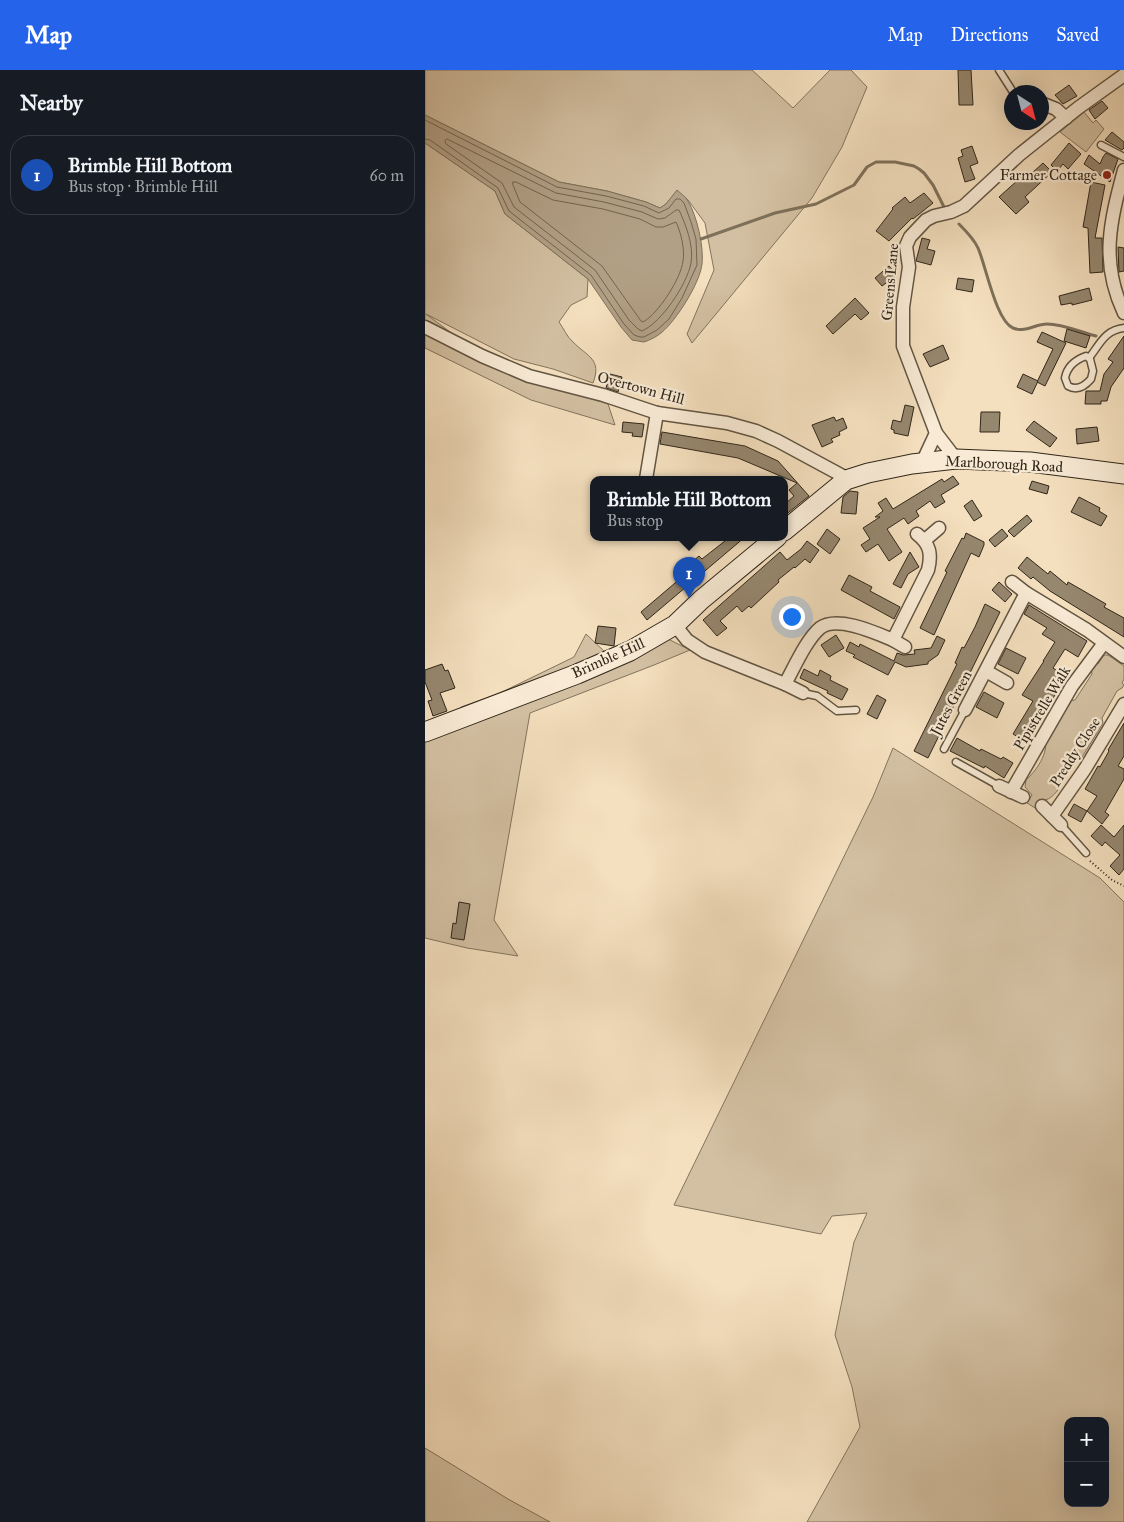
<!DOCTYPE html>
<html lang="en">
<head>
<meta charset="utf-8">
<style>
	body { margin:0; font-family:"IM FELL Great Primer",serif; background:#20242c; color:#f1f3f6 }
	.controls { position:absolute; right:15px; bottom:15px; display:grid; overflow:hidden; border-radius:10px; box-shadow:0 5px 20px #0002 }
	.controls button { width:45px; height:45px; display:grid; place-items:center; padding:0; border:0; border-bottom:1px solid #363941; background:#171b24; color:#f1f3f6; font:25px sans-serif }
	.compass { position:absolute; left:579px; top:15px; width:45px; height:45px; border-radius:50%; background:#171b24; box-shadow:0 5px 20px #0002; rotate:144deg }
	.you { position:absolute; left:366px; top:546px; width:18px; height:18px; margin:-12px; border:4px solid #fff; border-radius:50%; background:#1a73e8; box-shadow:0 0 0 8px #1a73e833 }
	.badge { display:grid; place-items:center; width:32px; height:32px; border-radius:50%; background:#2563eb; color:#fff; font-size:16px; font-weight:700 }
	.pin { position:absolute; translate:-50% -41px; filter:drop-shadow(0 1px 2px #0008) }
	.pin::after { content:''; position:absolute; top:26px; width:18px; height:15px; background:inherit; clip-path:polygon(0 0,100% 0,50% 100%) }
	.popup { position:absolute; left:165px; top:406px; width:198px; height:65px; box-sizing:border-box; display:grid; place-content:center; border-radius:10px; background:#171b24; filter:drop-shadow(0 1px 4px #0005); font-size:16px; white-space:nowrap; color:#9ea1a6 }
	.popup b { font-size:19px; color:#f1f3f6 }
	.popup::after { content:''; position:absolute; left:50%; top:100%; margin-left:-10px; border:10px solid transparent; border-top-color:#171b24 }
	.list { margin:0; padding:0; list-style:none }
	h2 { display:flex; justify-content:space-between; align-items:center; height:65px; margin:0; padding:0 20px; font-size:21px }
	h2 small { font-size:16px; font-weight:400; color:#9ea1a6 }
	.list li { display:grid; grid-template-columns:32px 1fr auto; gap:15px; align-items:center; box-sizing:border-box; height:80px; margin:0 10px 10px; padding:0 10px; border:1px solid #363941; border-radius:20px }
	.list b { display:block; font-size:19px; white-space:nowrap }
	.list p { margin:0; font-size:16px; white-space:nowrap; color:#9ea1a6 }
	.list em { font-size:16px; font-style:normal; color:#9ea1a6 }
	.map { position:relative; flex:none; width:699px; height:1452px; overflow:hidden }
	header { display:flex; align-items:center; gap:30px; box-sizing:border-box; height:70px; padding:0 25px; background:#2563eb; color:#fff }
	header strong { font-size:24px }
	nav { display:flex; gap:28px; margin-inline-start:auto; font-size:18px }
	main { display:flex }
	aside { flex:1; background:#171b24 }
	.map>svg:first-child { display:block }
	.green { fill:#d3c0a2; stroke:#82745e; fill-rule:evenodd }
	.water { fill:#b2a086; stroke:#7e705a }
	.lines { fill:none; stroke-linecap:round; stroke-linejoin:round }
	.shore { stroke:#726450; stroke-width:1 }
	.stream { stroke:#7e705a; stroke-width:3 }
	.building { fill:#96876f; stroke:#312719 }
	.lane-casing { stroke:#625542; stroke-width:9 }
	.street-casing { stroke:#625542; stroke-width:15 }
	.secondary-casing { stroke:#312719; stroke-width:21 }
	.path { stroke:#312719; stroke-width:2; stroke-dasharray:1 2.5; stroke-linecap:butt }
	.lane { stroke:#f8ead5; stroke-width:6 }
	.street { stroke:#f8ead5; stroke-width:12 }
	.secondary { stroke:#f8ead5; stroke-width:19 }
	.poi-dot { fill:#8f2418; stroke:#f8ead5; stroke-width:2 }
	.labels { text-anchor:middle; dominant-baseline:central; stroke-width:4.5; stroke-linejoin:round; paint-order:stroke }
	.poi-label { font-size:15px; fill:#312719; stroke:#f8ead5; text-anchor:end }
	.street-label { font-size:15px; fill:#312719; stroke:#f8ead5 }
</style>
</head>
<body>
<header>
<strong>Map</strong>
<nav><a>Map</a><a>Directions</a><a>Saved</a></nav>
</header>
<main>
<aside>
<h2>Nearby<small></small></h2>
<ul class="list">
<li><span class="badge" style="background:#1a4fb4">1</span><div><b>Brimble Hill Bottom</b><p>Bus stop · Brimble Hill</p></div><em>60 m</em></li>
</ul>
</aside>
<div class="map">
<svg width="699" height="1452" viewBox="0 0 699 1452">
	<rect width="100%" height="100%" fill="#f4dfbe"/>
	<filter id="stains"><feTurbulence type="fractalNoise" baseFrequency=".004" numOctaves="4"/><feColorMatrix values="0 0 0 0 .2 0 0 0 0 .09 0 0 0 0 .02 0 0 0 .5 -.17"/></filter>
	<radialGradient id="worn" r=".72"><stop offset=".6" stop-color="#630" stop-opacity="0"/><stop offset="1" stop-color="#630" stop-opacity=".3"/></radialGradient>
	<g class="green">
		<polygon points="0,0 327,0 368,38 405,0 426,0 442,17 417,77 387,128 267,273 262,264 289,200 280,153 263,130 252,121 241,134 235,138 221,132 182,121 134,112 0,45"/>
		<polygon points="659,42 668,53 671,50 679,59 661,82 635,62"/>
		<path d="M0,73L70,121L80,144L163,209L162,227L146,235L134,252C139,259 142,267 148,272C163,287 177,289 168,313L128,299L89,289L1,244L73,298L183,334L190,355L106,330L0,278Z"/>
		<polygon points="161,564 181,583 243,569 265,580 229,595 105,643 69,850 93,886 42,878 0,868 0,667 8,664 36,637 73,624 149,587"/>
		<path d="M679,585H683L699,596V609L697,613L699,615L697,618L692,621L677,648L678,653L656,689L652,690L633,716V720C628,726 624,731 615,730L610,738L602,733L607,725L600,717L601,710C611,701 624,683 620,669L644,631L650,630L667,604L666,598L670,593L673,594Z"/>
		<path d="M468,678L675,808L699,832V1452H382L435,1357L427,1317L410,1265L429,1172L442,1143L407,1146L396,1164L249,1135L448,727ZM643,1351H680V1433H643Z"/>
		<polygon points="0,1378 83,1429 125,1452 0,1452"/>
	</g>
	<path class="water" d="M0,45L134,112L182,121L221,132L235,138L241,134L252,120C255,123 261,127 263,131C272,146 279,177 277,194C275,213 251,251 236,263C231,267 225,270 219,272L207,270L196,257L163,209L80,144L70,121L0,73Z"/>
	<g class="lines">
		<g class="shore">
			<polyline points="0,50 132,117 181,126 219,136 234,143 244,138 251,129 255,129 259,133 266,152 271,169 272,195 257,228 244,249 232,260 219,267 215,267 209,265 199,254 166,205 84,141 73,118 5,70 0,69"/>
			<path d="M22,69L131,123L179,132L217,142L233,149L240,148L251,140H254C261,155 269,176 266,193C262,214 237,252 217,261L213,259L204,250L170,200L89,137L77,113L21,74L20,71Z"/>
			<path d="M88,112H91L128,130L178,139L215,149L231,157H238L251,152C256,163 260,179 258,191C256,208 234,243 218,252L216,251L177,196L95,132L88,115Z"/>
		</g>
		<g class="stream">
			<path d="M534,154C541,161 549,169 553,178C561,196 571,251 588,258C601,263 610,254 622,254C638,254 655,262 671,266"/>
			<polyline points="276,169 350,143 391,134 429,115 442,97 451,92 470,92 489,96 494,99 499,103 508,115 519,137"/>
		</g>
	</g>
	<g class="building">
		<polygon points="533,0 546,0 548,35 534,35"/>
		<polygon points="644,15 652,26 638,34 630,25"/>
		<polygon points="677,31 683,38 670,49 664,40"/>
		<polygon points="687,62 699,72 699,78 697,80 680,70"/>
		<polygon points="644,73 656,84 643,99 638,94 632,101 626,95"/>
		<polygon points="547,76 553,93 545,96 550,109 540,112 533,88 538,86 536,80"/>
		<polygon points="681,83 693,89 685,112 659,94 664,85 675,94 678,87"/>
		<polygon points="618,93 627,102 600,127 604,132 591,144 574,127 603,101 606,104"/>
		<polygon points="666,112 680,115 670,168 677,168 678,202 665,203 663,158 658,157"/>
		<polygon points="499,123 508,133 488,149 487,148 464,171 451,161 468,139 467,138 480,127 485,133"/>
		<polygon points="497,168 505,170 502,179 510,181 506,195 491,191"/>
		<polygon points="693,177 699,178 699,201 694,202"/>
		<polygon points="464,196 472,205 457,216 450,208"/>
		<polygon points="533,208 549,210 547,222 531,219"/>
		<polygon points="664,218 667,230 647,235 647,233 636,235 634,226"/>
		<polygon points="430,228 444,243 436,250 430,244 408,264 401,256"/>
		<polygon points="642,259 665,266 661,278 639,271"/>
		<polygon points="617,262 641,273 620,316 612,312 628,279 612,272"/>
		<polygon points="699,266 699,298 686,317 682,331 676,331 676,334 660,334 661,321 675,321 679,304 688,292 683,289"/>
		<polygon points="518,275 524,289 505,297 498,284"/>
		<polygon points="185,304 197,307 193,322 181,318"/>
		<polygon points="598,304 613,311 607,324 592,317"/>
		<polygon points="480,335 489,337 483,366 469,363 469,360 466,359 468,350 476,352"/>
		<polygon points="556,342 575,342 574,362 555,362"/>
		<polygon points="409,347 411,351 418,348 422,358 414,362 415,365 406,369 408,372 397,377 387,355"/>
		<polygon points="609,351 632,368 625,377 601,360"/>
		<polygon points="198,352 219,354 217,367 207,366 208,363 197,362"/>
		<polygon points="672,357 674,371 652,374 651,359"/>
		<polygon points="237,362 320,376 353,391 384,426 359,446 359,435 369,426 364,420 372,413 313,388 235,374"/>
		<polygon points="528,406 534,414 516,425 520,432 510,438 505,431 491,441 494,446 483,454 479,448 462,459 477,482 464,491 453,474 441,482 436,475 445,469 438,458 455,447 450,447 458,441 453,433 461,428 468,439 517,409 519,412"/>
		<polygon points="607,411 624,416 622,424 604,419"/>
		<polygon points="425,421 433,422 431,444 416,443 418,427"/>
		<polygon points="654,427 675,438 674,441 682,446 676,456 646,442"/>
		<polygon points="547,430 557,446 549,451 539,436"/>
		<polygon points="602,445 607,451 589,467 583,461"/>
		<polygon points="402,459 415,469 405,484 392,474"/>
		<polygon points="577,459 583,466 570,477 564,470"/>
		<polygon points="541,463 559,472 559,475 554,487 546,483 509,565 495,558 522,502 520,501 537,468 539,469"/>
		<polygon points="305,467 320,467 222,550 216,542 270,496 267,492 274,486 277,489"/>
		<polygon points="382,471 394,480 385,493 380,489 370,498 369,497 353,510 354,512 326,538 324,536 317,542 312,536 295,551 302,558 292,566 278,550 355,482 362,490 376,479"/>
		<polygon points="485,482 494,497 483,504 476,518 468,514"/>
		<polygon points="602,487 623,504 625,501 642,515 643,512 657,520 681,534 679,537 699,548 699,567 625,521 608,507 606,509 593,498"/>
		<polygon points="424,505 447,517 445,521 475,537 469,549 416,520"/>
		<polygon points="574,512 587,524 580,532 567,520"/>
		<polygon points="560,534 575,542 503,688 489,681 532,594 530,593 537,577 539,578 550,557"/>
		<polygon points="604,535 662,571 653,587 640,579 628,598 641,607 601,672 588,664 608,631 597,625 619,591 618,591 630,572 617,564 622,558 599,544"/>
		<polygon points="173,556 191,558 189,576 170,573"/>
		<polygon points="411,565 419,578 404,587 396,575"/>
		<polygon points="512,566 520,570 513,585 503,592 503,594 481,597 470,592 463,605 428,587 430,585 421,581 425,572 434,577 435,574 469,591 472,583 478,585 490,584 489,580 506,578"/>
		<polygon points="581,578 601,588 593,604 573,594"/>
		<polygon points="17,594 20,601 23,600 30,618 15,623 22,641 8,646 3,631 7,630 0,612 0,600"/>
		<polygon points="379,599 393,606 395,600 406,606 405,610 423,619 417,630 402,623 403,621 375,608"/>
		<polygon points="559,622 579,633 572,648 551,637"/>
		<polygon points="452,625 461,630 452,649 442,644"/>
		<polygon points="699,653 699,686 693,696 699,699 699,709 680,742 684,745 677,754 662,741 672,726 660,719 673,696 675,697 684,681 683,680"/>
		<polygon points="532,668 555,681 556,679 576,689 578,687 588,693 579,708 560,696 559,698 525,681"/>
		<polygon points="649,734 662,741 656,752 643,745"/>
		<polygon points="676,755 689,767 699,755 699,799 694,805 685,796 695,785 680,772 677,776 666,766"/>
		<polygon points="34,832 45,834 39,870 26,868 28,853 31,854"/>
	</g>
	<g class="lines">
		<g class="lane-casing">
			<g id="lane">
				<polyline points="574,0 588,22"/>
				<polyline points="676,75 699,87"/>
				<path d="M661,286L665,289L668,301L666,309C660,316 652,321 643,316L640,308C642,297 650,290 661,286Z"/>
				<path d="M664,288C675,274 680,260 699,258"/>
				<polyline points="378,623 392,626 412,641 431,640"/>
				<polyline points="519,679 540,640"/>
				<polyline points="531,692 574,716"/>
				<polyline points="636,755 661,783"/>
			</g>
		</g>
		<g class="street-casing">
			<g id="street">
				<polyline points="616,33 631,39 641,48"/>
				<path d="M699,100C685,152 675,192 699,243"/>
				<polyline points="0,257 57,286 104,306 178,325 232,343 302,353 331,361 353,371 416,405 421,410"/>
				<polyline points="511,363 531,389"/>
				<polyline points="497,393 511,363 478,276 478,237 484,197 481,176 485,167 501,150 509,146 526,142 539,136 594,85 653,38 699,5"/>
				<polyline points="221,409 232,343"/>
				<polyline points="500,470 514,458"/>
				<polyline points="587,512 601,523 662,560 699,587"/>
				<path d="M250,555L262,570L280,582L360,614C369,598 381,570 395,558C412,545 451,563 468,570L503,500C507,484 505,474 492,464"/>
				<polyline points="468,570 480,577"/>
				<polyline points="561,601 582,613"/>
				<polyline points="360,614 378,623"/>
				<polyline points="540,640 601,523"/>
				<polyline points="574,716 598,727"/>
				<polyline points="586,722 647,616 679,573"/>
				<polyline points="617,736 636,755"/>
				<polyline points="627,746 660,699 699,634"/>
			</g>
		</g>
		<g class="secondary-casing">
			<g id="secondary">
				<polyline points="359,461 421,410 443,403 487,394 531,389 605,392 699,404"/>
				<polyline points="0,662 152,604 205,581 250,555 276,530 352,467"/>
			</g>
		</g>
		<polyline class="path" points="665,791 687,810 699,816"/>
		<use href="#lane" class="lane"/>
		<use href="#street" class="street"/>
		<use href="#secondary" class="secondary"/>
	</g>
	<circle class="poi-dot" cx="682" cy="105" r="5"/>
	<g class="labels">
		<g class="poi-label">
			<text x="672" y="105">Farmer Cottage</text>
		</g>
		<g class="street-label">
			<text transform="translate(465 212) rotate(-85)">Greens Lane</text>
			<text transform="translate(216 318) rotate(15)">Overtown Hill</text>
			<text transform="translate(579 394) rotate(3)">Marlborough Road</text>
			<text transform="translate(183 588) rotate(-24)">Brimble Hill</text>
			<text transform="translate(526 633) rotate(-62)">Jutes Green</text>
			<text transform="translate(617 638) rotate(-59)">Pipistrelle Walk</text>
			<text transform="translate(650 682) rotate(-57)">Preddy Close</text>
		</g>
	</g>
	<rect width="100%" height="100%" filter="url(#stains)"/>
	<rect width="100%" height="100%" fill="url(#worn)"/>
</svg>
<div class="controls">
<button>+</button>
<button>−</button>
</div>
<svg class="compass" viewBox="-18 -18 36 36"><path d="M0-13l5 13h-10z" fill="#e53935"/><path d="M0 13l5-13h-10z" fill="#9ea1a6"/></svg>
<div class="you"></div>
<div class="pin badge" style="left:264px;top:528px;background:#1a4fb4">1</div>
<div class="popup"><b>Brimble Hill Bottom</b>Bus stop</div>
</div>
</main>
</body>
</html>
